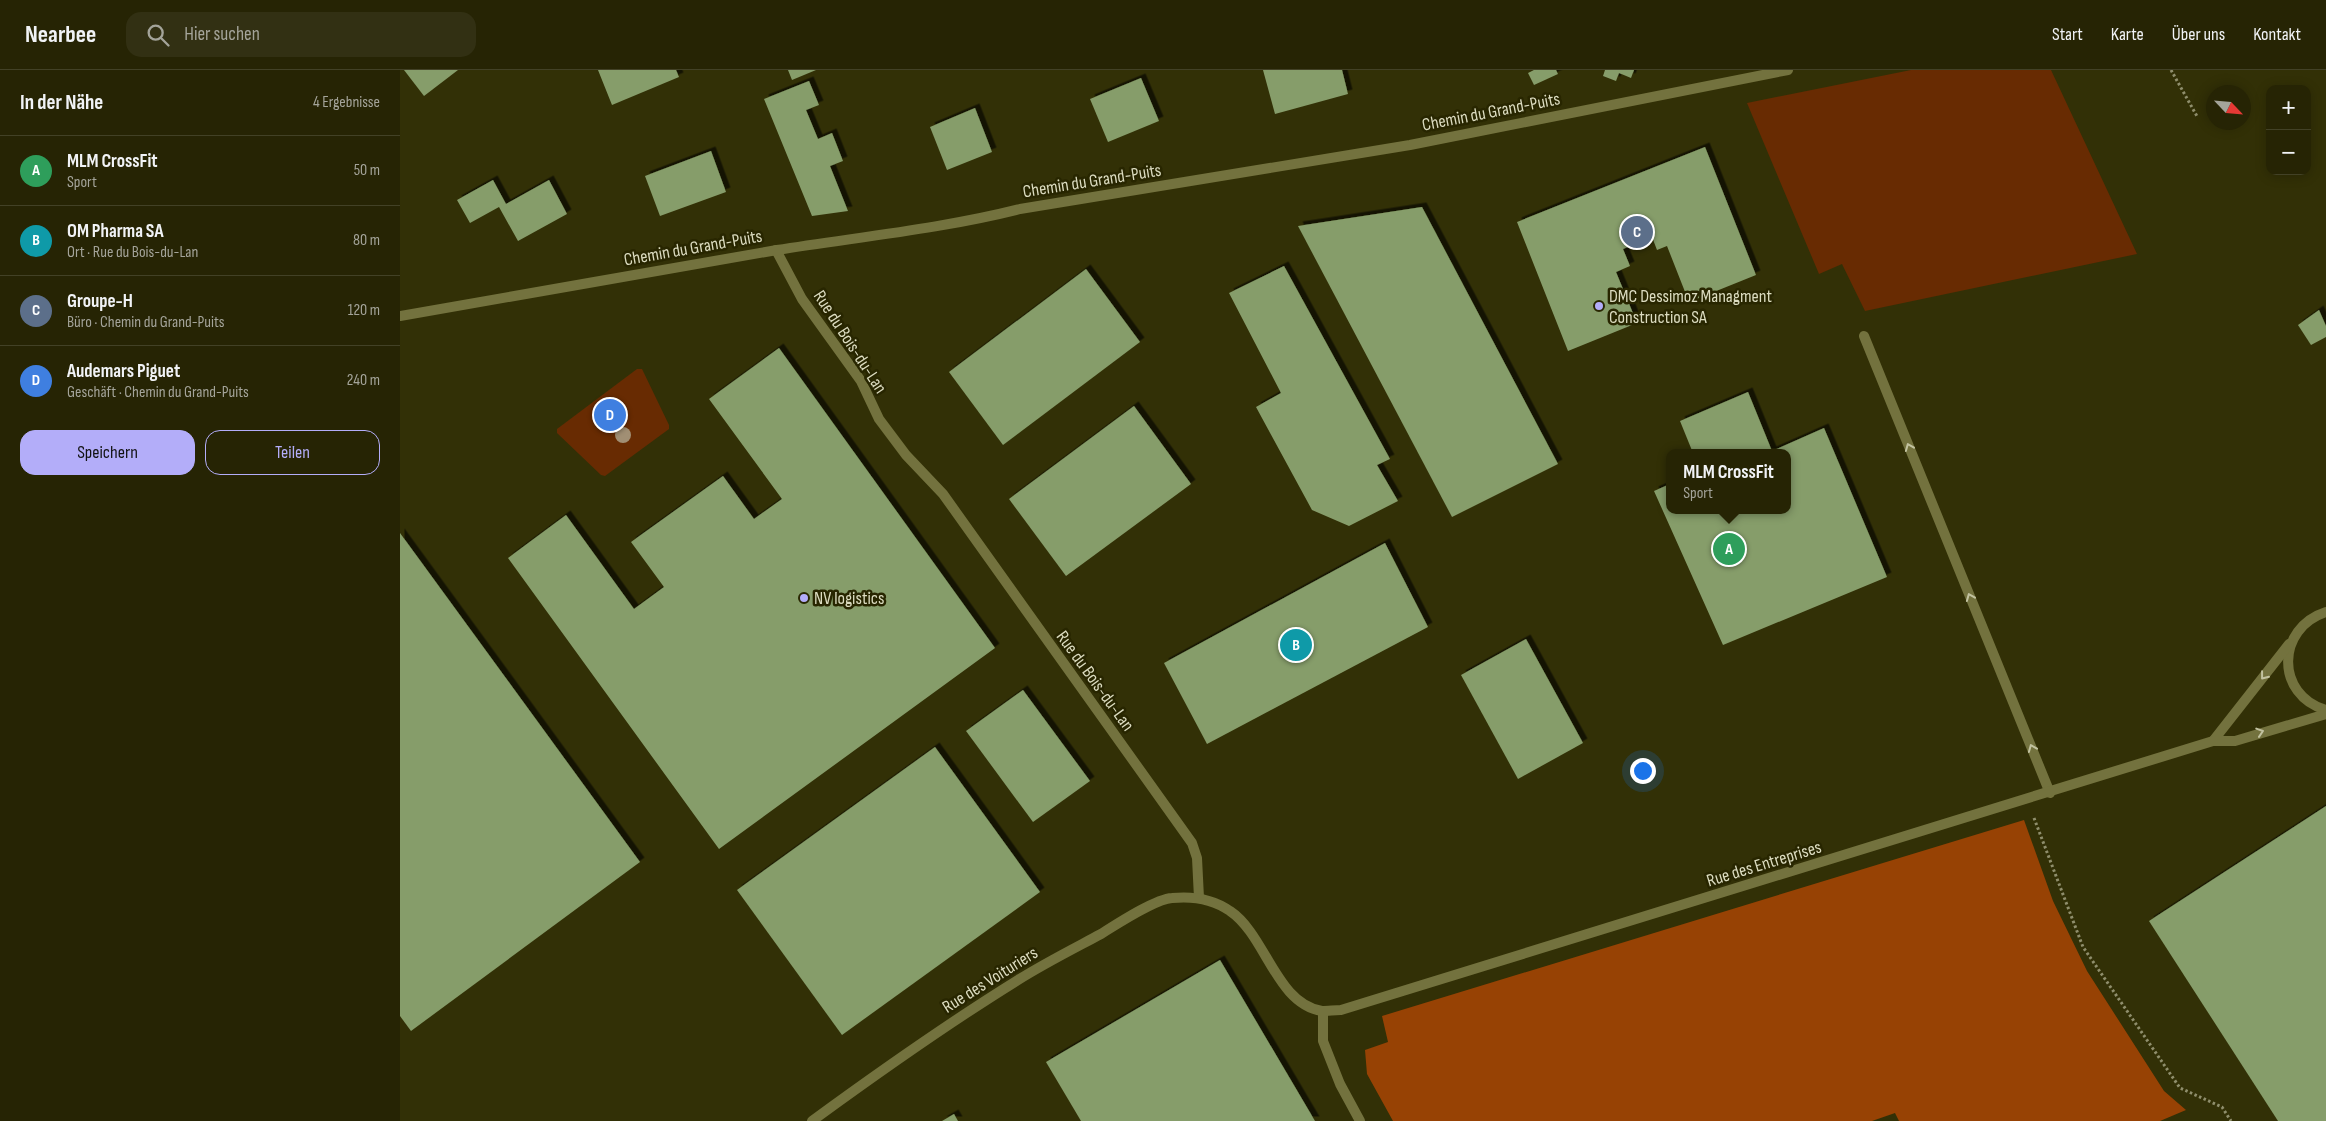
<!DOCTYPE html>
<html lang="de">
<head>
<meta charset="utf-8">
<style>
	body { margin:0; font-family:"Sofia Sans Condensed",sans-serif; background:#323013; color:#f1f3f6 }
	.controls { position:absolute; right:15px; top:15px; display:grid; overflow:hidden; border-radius:10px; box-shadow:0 2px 12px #0003 }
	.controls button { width:45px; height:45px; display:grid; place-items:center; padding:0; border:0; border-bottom:1px solid #424126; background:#262404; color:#f1f3f6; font:25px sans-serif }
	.compass { position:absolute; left:1806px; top:15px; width:45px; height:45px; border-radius:50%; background:#262404; box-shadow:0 2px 12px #0003; rotate:116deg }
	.you { position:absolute; left:1242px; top:700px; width:18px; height:18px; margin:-12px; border:4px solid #fff; border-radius:50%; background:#1a73e8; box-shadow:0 0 0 8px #1a73e833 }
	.badge { display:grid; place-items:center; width:32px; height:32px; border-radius:50%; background:#b3adf9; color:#fff; font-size:16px; font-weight:700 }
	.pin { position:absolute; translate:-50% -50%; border:2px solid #fff; box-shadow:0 1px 5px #0006 }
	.popup { position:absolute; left:1266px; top:379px; width:125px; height:65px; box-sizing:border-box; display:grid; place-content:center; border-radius:10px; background:#262404; filter:drop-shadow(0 1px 4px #0005); font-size:16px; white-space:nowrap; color:#a4a49a }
	.popup b { font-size:19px; color:#f1f3f6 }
	.popup::after { content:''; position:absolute; left:50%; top:100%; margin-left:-10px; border:10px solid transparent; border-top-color:#262404 }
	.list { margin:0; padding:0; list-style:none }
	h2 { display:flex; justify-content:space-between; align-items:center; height:65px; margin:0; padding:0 20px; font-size:21px }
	h2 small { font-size:16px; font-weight:400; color:#a4a49a }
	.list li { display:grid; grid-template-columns:32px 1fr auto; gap:15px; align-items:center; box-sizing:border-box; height:70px; padding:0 20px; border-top:1px solid #424126 }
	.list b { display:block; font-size:19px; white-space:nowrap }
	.list p { margin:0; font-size:16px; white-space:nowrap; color:#a4a49a }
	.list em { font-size:16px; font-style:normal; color:#a4a49a }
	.actions { display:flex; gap:10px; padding:15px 20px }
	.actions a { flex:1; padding:11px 0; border:1px solid #b3adf9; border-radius:15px; text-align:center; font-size:18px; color:#b3adf9 }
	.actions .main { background:#b3adf9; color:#111 }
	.icon { flex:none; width:28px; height:28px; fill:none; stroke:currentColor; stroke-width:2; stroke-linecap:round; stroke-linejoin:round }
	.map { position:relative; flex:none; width:1926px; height:1051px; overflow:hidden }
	header { display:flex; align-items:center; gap:30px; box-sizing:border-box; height:70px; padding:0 25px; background:#262404; border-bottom:1px solid #424126 }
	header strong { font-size:24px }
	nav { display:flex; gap:28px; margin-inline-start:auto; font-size:18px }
	.search { width:350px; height:45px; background:#323013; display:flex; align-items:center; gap:12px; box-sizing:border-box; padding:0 18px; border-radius:15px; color:#a4a49a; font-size:19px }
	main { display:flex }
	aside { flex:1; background:#262404 }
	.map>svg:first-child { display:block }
	.green { fill:#682b02 }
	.forest { fill:#974204 }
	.building { fill:#869d6a; filter:url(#shadow) }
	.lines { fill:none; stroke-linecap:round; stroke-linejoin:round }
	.path { stroke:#8f8e6c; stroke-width:3; stroke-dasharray:2.5 2.5; stroke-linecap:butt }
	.service { stroke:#73723e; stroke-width:10 }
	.minor { stroke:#73723e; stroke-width:10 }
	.tree { fill:#a18f74 }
	.oneway { stroke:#c2c2a0 }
	.poi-dot { fill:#b3adf9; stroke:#282600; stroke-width:2 }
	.labels { text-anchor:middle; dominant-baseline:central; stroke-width:5; stroke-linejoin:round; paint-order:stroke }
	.street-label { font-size:18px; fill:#dcdcc0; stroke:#282600 }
	.poi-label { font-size:18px; fill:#dcdcc0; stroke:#282600; text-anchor:start }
</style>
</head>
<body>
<header>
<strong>Nearbee</strong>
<div class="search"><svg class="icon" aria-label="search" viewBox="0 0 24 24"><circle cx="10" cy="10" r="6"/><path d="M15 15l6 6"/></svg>Hier suchen</div>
<nav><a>Start</a><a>Karte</a><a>Über uns</a><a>Kontakt</a></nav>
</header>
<main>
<aside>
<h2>In der Nähe<small>4 Ergebnisse</small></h2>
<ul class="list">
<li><span class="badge" style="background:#2e9e5b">A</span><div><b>MLM CrossFit</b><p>Sport</p></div><em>50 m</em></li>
<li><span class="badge" style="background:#0f9aa8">B</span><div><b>OM Pharma SA</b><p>Ort · Rue du Bois-du-Lan</p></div><em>80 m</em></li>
<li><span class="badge" style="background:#5c6f8a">C</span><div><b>Groupe-H</b><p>Büro · Chemin du Grand-Puits</p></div><em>120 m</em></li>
<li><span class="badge" style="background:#3f7fe0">D</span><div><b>Audemars Piguet</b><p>Geschäft · Chemin du Grand-Puits</p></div><em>240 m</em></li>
</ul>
<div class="actions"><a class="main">Speichern</a><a>Teilen</a></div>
</aside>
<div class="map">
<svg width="1926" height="1051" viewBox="0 0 1926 1051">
	<defs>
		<filter id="shadow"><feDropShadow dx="4.5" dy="-4.5" stdDeviation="0" flood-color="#0009"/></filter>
	</defs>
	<rect width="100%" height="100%" fill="#323006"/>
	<g class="green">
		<polygon points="1511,0 1651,0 1737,184 1465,241 1442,194 1419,204 1347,33"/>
		<polygon points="237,299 242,299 269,355 269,359 205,406 201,405 157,363 157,359"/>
	</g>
	<polygon class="forest" points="1624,750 1653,831 1687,901 1764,1021 1786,1040 1760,1051 1499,1051 1495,1043 1472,1051 993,1051 967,1004 965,980 988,972 982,946"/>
	<g class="building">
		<polygon points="4,0 58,0 24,26"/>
		<polygon points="198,0 276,0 279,7 212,35"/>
		<polygon points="388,0 416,0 392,10"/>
		<polygon points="863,0 942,0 948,24 875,44"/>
		<polygon points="1134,0 1156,0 1158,4 1134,15 1128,3"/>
		<polygon points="1205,0 1234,0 1231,8 1219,3 1216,11 1203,6"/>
		<polygon points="741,8 759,51 708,72 690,29"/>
		<polygon points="409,11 419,35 406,40 418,69 432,63 443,91 430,96 448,141 412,146 364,29"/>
		<polygon points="575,38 592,82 547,100 530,57"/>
		<polygon points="1305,77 1356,205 1289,232 1267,176 1257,180 1252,167 1223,179 1230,196 1216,202 1237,253 1168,281 1117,152"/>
		<polygon points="311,81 326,122 260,146 245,106"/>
		<polygon points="93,110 106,134 149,110 167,144 118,171 99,137 70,153 57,130"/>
		<polygon points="1022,137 1158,394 1052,447 898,156"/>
		<polygon points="884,196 990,389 977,395 998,431 949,456 912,440 856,337 881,323 829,223"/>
		<polygon points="686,199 740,272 603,375 549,302"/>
		<polygon points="1919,240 1926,256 1926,267 1911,275 1898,255"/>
		<polygon points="379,278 595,578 319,779 108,488 166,445 234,539 264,517 231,472 323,406 354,449 382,429 309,329"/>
		<polygon points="1348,322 1372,381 1424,358 1487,507 1323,575 1254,421 1270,414 1270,440 1388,440 1388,383 1293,383 1280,351"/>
		<polygon points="734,336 791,414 666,506 609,429"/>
		<polygon points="0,463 240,792 11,961 0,946"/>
		<polygon points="985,473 1028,557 807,674 764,593"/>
		<polygon points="1126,569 1183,673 1118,709 1061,605"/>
		<polygon points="623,620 690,711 633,752 566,661"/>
		<polygon points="535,677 640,822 442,965 337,820"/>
		<polygon points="1926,736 1926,1051 1878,1051 1749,851"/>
		<polygon points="820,890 915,1051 681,1051 646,992"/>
		<polygon points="554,1044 558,1051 542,1051"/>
	</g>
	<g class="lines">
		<g class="path">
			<polyline points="1771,0 1798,48"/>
			<polyline points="1634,748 1683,877 1780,1018 1822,1037 1831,1051"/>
		</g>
		<polyline class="service" points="1464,266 1650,723"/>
		<g class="minor">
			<polyline points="376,180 402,229 461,311 479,349 506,385 543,424 792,773 797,788 799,828"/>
			<path d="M0,246C126,225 251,201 377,180C458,167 541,159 620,139L1010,75L1388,0"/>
			<path d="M1926,542C1876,558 1875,625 1926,640"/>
			<polyline points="1813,671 1889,574"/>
			<polyline points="923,941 923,971 940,1014 960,1051"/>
			<path d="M412,1051C479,1002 547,954 618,910C645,893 673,879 701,864C717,854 755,829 772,828C792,826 813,829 830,841C866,865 876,934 922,941C928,941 935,940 941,940L1813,671H1835L1926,644"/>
		</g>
	</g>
	<circle class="tree" cx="223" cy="365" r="8"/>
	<defs><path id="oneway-chevron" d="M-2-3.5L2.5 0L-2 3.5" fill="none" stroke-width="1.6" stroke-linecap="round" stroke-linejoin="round" transform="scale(1.25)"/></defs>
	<g class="oneway">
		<use href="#oneway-chevron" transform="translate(1509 377) rotate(-112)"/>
		<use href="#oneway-chevron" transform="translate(1570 527) rotate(-112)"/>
		<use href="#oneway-chevron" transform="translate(1864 606) rotate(128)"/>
		<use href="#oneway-chevron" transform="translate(1860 662) rotate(-18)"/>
		<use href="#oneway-chevron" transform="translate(1632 678) rotate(-112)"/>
	</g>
	<g class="poi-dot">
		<circle cx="1199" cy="236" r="5"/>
		<circle cx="404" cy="528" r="5"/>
	</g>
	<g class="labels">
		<g class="street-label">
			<text transform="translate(1091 42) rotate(-11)">Chemin du Grand-Puits</text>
			<text transform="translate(692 111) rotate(-9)">Chemin du Grand-Puits</text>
			<text transform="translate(293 178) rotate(-10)">Chemin du Grand-Puits</text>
			<text transform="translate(450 272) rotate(57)">Rue du Bois-du-Lan</text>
			<text transform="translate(695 611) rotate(54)">Rue du Bois-du-Lan</text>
			<text transform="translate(1364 794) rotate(-17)">Rue des Entreprises</text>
			<text transform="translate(590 910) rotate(-32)">Rue des Voituriers</text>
		</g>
		<g class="poi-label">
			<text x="1209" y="226">DMC Dessimoz Managment<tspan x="1209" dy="21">Construction SA</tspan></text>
			<text x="414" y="528">NV logistics</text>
		</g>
	</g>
</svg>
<div class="controls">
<button>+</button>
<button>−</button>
</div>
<svg class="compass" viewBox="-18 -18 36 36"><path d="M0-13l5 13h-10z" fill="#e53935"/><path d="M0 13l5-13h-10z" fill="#a4a49a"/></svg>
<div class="you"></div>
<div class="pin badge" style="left:1329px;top:479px;background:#2e9e5b">A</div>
<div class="popup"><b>MLM CrossFit</b>Sport</div>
<div class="pin badge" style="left:896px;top:575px;background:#0f9aa8">B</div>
<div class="pin badge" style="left:1237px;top:162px;background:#5c6f8a">C</div>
<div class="pin badge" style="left:210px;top:345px;background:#3f7fe0">D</div>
</div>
</main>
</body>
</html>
